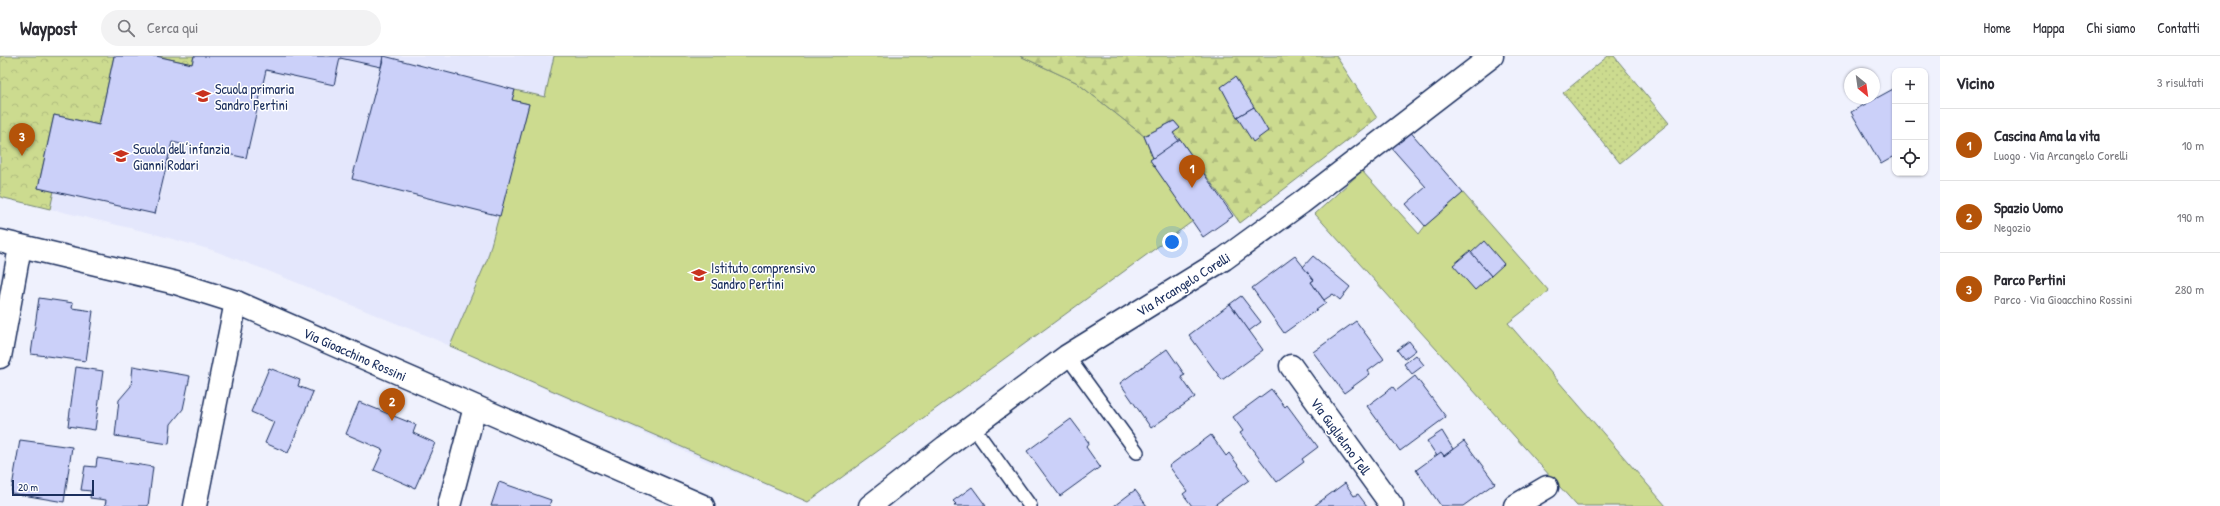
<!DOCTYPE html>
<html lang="it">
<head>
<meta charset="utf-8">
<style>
	body { margin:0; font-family:"Patrick Hand",sans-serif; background:#f2f2f3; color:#2b2b33 }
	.controls { position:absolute; right:12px; top:12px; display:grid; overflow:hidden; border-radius:8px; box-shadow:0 1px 3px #0004 }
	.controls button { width:36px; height:36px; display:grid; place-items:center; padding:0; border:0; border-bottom:1px solid #e1e1e2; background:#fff; color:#2b2b33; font:20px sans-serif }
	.compass { position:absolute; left:1844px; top:12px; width:36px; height:36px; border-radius:50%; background:#fff; box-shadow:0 1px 3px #0004; rotate:151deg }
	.scale { position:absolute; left:12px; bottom:10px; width:82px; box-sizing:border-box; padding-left:4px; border:2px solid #1b2f5e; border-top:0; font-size:11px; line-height:14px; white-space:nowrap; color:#1b2f5e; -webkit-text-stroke:3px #fff; paint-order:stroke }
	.you { position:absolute; left:1172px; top:186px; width:14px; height:14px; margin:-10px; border:3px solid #fff; border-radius:50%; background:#1a73e8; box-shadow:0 0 0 6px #1a73e833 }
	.badge { display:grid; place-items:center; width:26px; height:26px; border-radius:50%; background:#b45309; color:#fff; font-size:13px; font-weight:700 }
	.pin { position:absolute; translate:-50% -33px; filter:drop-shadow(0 1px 2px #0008) }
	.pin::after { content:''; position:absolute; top:21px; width:14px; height:12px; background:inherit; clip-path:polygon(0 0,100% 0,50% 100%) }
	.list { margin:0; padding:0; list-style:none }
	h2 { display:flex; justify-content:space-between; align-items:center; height:52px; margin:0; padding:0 16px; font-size:17px }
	h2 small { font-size:13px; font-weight:400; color:#7c7c81 }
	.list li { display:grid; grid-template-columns:26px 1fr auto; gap:12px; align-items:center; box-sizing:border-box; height:72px; padding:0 16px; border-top:1px solid #e1e1e2 }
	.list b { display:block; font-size:15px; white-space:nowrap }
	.list p { margin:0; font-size:13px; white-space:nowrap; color:#7c7c81 }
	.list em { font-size:13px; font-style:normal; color:#7c7c81 }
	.icon { flex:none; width:22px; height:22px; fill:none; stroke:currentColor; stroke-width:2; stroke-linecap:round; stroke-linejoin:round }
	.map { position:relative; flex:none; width:1940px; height:450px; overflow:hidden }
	header { display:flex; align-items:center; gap:24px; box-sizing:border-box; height:56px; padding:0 20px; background:#fff; border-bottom:1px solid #e1e1e2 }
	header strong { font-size:19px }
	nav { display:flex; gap:22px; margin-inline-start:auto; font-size:14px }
	.search { width:280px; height:36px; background:#f2f2f3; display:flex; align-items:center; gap:10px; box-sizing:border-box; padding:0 14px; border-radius:22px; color:#7c7c81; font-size:15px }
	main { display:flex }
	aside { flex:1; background:#fff }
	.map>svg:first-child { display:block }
	.built { fill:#e4e7fc }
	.grass { fill:#ccdb8f; stroke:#748576 }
	.forest { fill:url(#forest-firs); stroke:#748576 }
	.park { fill:url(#park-crowns); stroke:#748576 }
	.garden { fill:url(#garden-dots); stroke:#748576 }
	.building { fill:#cbd0f9; stroke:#1b2f5e }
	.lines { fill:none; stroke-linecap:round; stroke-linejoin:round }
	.service-casing { stroke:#1b2f5e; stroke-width:16 }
	.minor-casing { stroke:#1b2f5e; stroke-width:25 }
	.tertiary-casing { stroke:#1b2f5e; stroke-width:25 }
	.service { stroke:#fff; stroke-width:13 }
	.minor { stroke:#fff; stroke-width:22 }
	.tertiary { stroke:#fff; stroke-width:22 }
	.labels { text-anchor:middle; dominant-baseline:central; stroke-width:3; stroke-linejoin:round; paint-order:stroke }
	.poi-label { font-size:14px; fill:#1b2f5e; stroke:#fff; text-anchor:start }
	.street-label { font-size:14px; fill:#1b2f5e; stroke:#fff }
</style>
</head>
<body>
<header>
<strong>Waypost</strong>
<div class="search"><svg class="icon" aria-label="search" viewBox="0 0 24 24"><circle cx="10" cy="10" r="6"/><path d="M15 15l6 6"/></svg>Cerca qui</div>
<nav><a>Home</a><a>Mappa</a><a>Chi siamo</a><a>Contatti</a></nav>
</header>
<main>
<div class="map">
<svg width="1940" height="450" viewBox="0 0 1940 450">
	<defs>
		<pattern id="forest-firs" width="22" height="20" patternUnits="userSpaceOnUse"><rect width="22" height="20" fill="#ccdb8f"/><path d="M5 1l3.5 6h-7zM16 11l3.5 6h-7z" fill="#afbc7e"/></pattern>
		<pattern id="park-crowns" width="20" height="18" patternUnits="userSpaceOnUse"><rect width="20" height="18" fill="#ccdb8f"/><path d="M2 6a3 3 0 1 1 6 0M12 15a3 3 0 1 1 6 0" fill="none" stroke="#afbc7e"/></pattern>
		<pattern id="garden-dots" width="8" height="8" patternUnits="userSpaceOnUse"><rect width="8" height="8" fill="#ccdb8f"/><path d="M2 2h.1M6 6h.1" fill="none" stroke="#afbc7e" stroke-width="1.8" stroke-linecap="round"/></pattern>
	</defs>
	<rect width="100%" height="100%" fill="#eff1fd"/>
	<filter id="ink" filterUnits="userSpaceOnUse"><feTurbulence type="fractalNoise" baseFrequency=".025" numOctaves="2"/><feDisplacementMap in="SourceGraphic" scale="8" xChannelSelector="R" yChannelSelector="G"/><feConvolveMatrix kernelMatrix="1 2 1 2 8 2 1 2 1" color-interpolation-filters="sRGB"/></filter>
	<g filter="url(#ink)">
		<polygon class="built" points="0,0 1020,0 1144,80 1153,102 1150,104 1193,165 808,446 706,405 432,282 266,214 212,194 151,177 0,141"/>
		<g class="grass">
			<polygon points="554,0 1020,0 1076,26 1144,80 1153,102 1150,104 1193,165 808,446 450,290 487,204 529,48 512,44 515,34 545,41"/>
			<polygon points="1362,115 1419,178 1425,170 1463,137 1549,235 1508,267 1666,450 1577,450 1315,158"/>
		</g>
		<polygon class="forest" points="1020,0 1336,0 1377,62 1240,167 1180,83 1173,77 1180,72 1174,65 1144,80 1076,26"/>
		<g class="park">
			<polygon points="0,0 114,0 99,69 54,59 38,132 54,135 50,153 0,141"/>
			<polygon points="156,0 194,0 192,8"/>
		</g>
		<polygon class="garden" points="1608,0 1614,0 1669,67 1620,107 1563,37"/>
		<g class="building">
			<polygon points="114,0 156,0 192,8 194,0 383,0 381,11 340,2 334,29 266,14 246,102 172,86 155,158 38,132 54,59 99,69"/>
			<polygon points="384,0 515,34 512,44 529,48 500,160 352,123"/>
			<polygon points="1235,21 1254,51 1237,61 1221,31"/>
			<polygon points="1895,32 1895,100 1881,108 1851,56"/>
			<polygon points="1254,51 1268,75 1253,86 1237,61"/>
			<polygon points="1174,65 1180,72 1173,77 1179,85 1153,102 1144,80"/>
			<polygon points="1408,73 1463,137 1425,170 1406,148 1426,131 1389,89"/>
			<polygon points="1180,83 1233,160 1203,181 1150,104"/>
			<polygon points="1484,185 1504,208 1491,220 1471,197"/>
			<polygon points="1470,195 1491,220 1475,234 1453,209"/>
			<polygon points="1295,200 1314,224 1311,226 1326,247 1284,277 1252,232"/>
			<polygon points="1313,200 1350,231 1340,244 1333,238 1324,244 1311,226 1314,224 1303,211"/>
			<polygon points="1241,240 1261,266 1249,275 1230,248"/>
			<polygon points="39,242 73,247 72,252 93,255 86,305 31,298"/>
			<polygon points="1230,248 1263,294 1222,324 1189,279"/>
			<polygon points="1356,265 1384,303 1368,315 1370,318 1344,337 1313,296"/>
			<polygon points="1409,285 1416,294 1404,303 1397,294"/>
			<polygon points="1167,293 1185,319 1181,321 1195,341 1151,372 1120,327"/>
			<polygon points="1416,299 1424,309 1412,318 1404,308"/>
			<polygon points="133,310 190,320 183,353 171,368 169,388 115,380 119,344 131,330"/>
			<polygon points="76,311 103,315 95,374 68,370"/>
			<polygon points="269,312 300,324 298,330 313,336 288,397 265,387 274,366 251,356"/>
			<polygon points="1415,320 1446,361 1400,395 1367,350 1393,331 1396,335"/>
			<polygon points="1271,333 1285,351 1287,349 1318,391 1302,403 1304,406 1277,426 1240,377 1243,375 1233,361"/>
			<polygon points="359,346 416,369 413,377 435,387 415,432 374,414 383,394 346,378"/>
			<polygon points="1071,363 1089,387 1086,391 1100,411 1060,440 1027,395"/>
			<polygon points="1442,375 1453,393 1444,400 1441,396 1437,400 1427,385"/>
			<polygon points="1211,379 1226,400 1229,397 1249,424 1213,450 1192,450 1183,438 1187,435 1169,410"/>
			<polygon points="20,384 72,391 64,446 11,437"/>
			<polygon points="1464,385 1495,427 1463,450 1441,450 1416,414 1441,396 1444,400"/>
			<polygon points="97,402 153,411 148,450 105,450 106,444 90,442 91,435 81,434 85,410 96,411"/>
			<polygon points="499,426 551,444 549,450 491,450"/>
			<polygon points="1345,427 1354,440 1358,438 1367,450 1314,450"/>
			<polygon points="972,431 986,450 954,450 956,448 953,445"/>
			<polygon points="1135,434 1147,450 1114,450"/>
		</g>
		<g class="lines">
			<g class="service-casing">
				<g id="service">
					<polyline points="1067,300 1137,396"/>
					<polyline points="973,371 1030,450"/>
				</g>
			</g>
			<g class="minor-casing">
				<g id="minor">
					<polyline points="0,301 20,191"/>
					<polyline points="1291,310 1392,450"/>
					<polyline points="195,450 236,246"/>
					<polyline points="449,450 475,351"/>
					<polyline points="870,450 945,391 1067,300 1224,203 1301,147 1492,0"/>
					<polyline points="1515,450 1547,431"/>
				</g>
			</g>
			<g class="tertiary-casing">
				<polyline id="tertiary" points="0,185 176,227 236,246 703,450"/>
			</g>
			<use href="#service" class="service"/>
			<use href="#minor" class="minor"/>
			<use href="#tertiary" class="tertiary"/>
		</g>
	</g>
	<defs>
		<g id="school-bare" transform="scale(1.2)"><path d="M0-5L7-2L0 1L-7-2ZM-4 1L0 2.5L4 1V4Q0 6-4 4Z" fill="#c8321e" stroke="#fff" stroke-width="2.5" paint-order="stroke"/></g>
	</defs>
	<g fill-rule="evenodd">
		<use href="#school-bare" x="203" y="40"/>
		<use href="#school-bare" x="121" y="100"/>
		<use href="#school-bare" x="699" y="219"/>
	</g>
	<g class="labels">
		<g class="poi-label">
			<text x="215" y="32">Scuola primaria<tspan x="215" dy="16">Sandro Pertini</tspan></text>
			<text x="133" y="92">Scuola dell’infanzia<tspan x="133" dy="16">Gianni Rodari</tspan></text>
			<text x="711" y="211">Istituto comprensivo<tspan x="711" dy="16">Sandro Pertini</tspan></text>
		</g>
		<g class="street-label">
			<text transform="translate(1183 228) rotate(-32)">Via Arcangelo Corelli</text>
			<text transform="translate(355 298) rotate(24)">Via Gioacchino Rossini</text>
			<text transform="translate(1341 380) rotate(54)">Via Guglielmo Tell</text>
		</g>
	</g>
</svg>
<div class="controls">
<button>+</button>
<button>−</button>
<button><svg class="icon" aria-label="locate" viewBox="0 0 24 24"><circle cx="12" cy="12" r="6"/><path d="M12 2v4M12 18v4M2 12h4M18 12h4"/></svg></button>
</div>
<svg class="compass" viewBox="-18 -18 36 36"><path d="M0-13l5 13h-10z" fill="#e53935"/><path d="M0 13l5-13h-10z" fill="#7c7c81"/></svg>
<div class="scale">20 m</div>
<div class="you"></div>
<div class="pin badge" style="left:1192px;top:132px">1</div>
<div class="pin badge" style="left:392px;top:365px">2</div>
<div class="pin badge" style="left:22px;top:100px">3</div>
</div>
<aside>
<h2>Vicino<small>3 risultati</small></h2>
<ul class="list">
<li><span class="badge">1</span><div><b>Cascina Ama la vita</b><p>Luogo · Via Arcangelo Corelli</p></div><em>10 m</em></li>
<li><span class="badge">2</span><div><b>Spazio Uomo</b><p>Negozio</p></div><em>190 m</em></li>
<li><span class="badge">3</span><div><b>Parco Pertini</b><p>Parco · Via Gioacchino Rossini</p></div><em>280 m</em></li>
</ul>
</aside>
</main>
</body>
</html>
